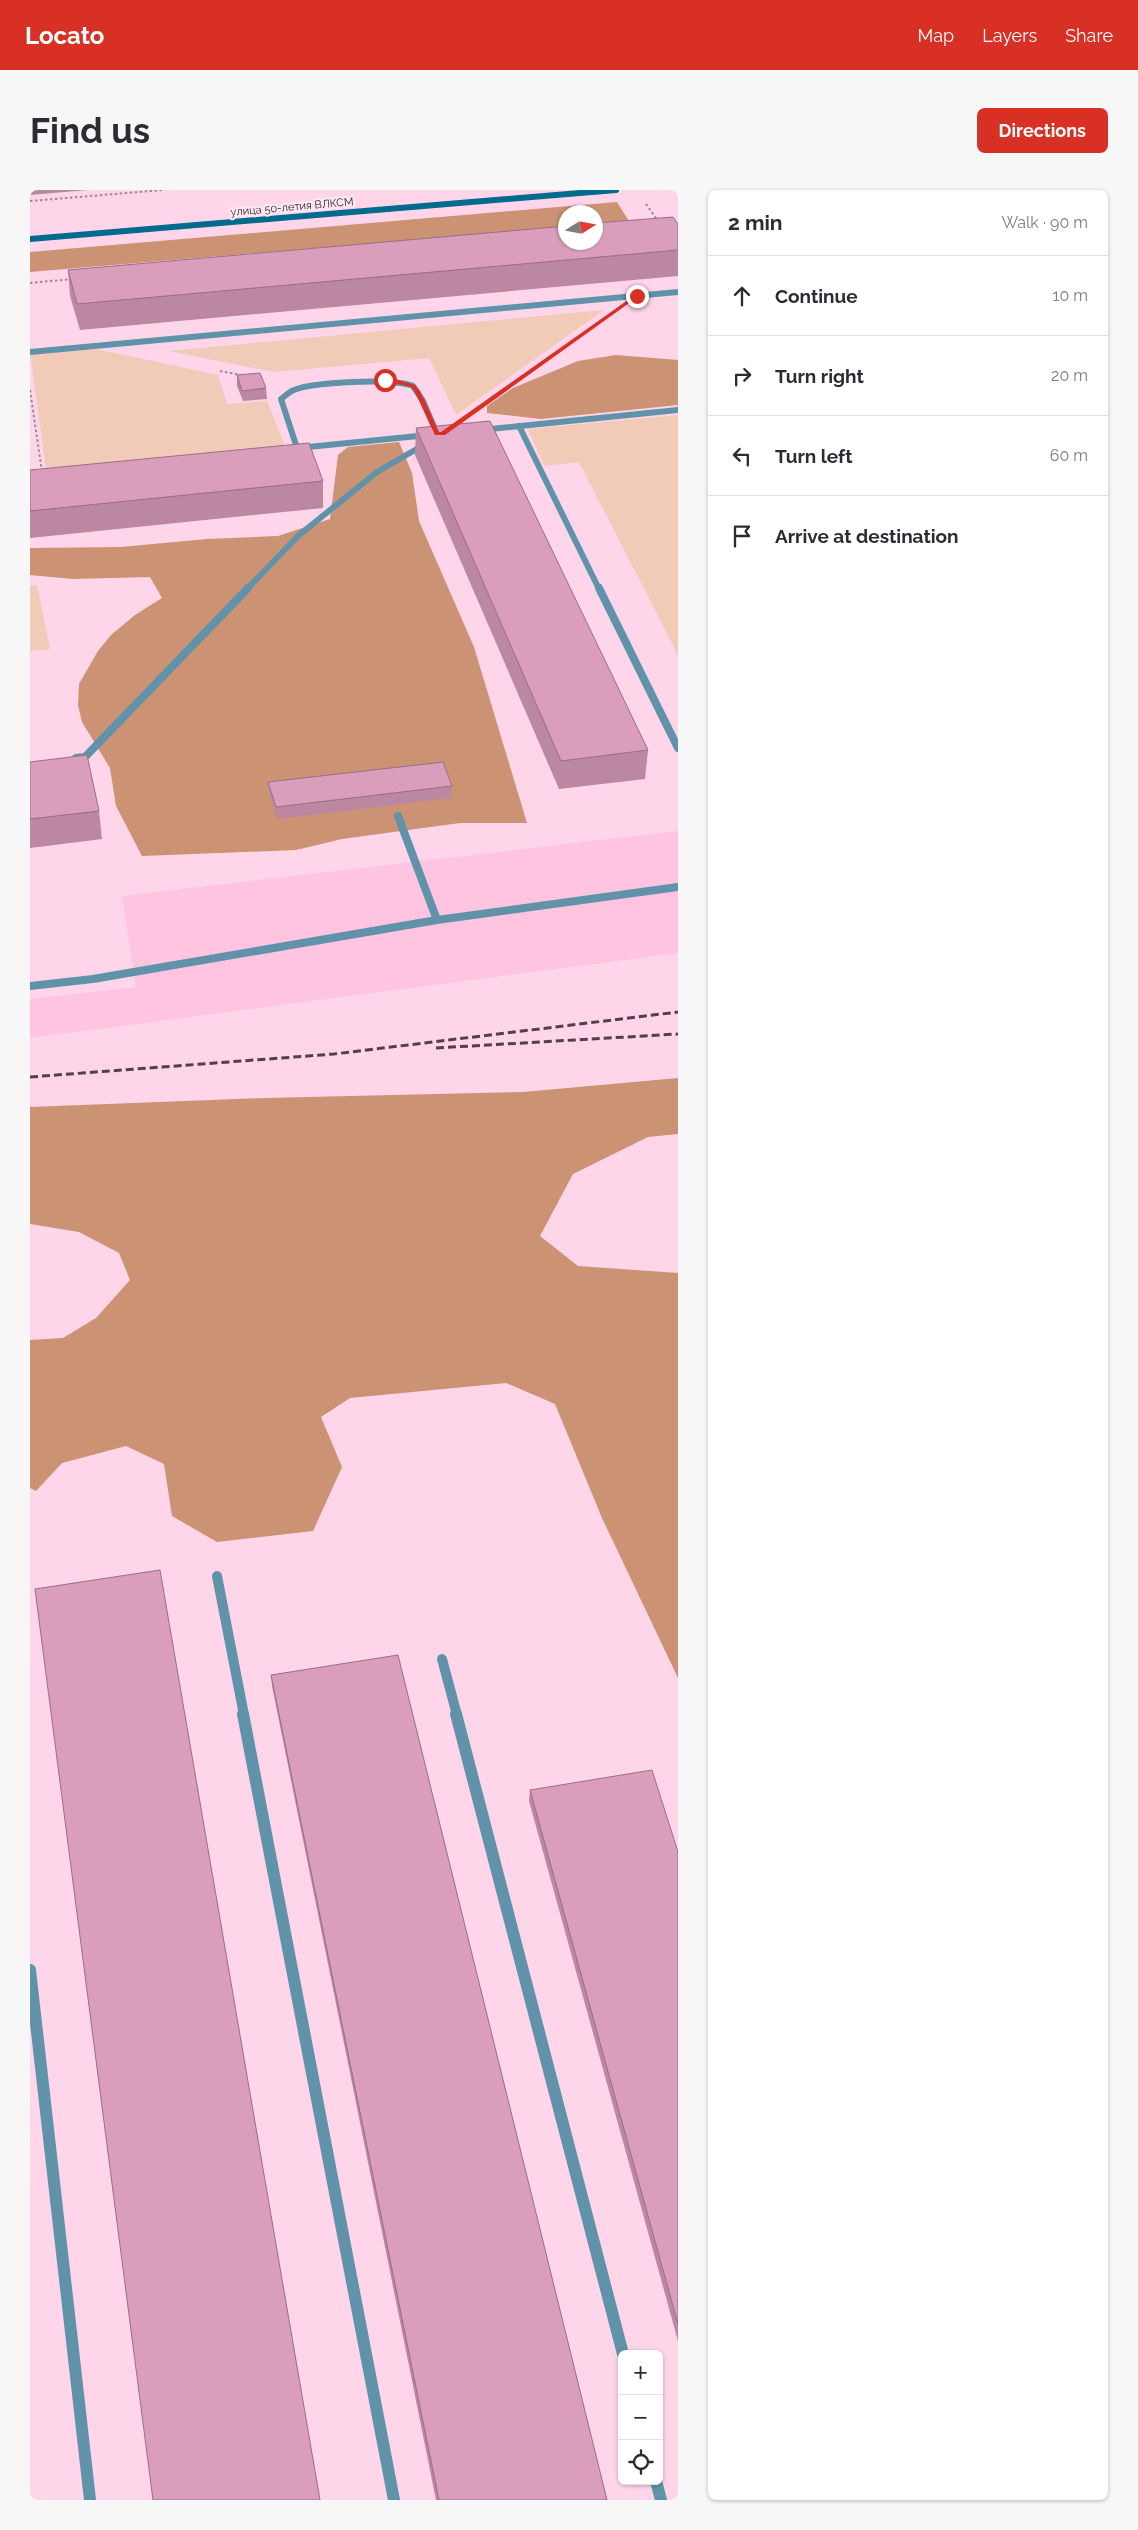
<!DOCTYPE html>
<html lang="en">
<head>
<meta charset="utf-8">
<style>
	body { margin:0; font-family:Raleway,sans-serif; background:#f7f7f7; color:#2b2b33 }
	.controls { position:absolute; right:15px; bottom:15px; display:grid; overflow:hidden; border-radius:8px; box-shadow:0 1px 4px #0004 }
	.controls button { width:45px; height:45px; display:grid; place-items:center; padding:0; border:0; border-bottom:1px solid #e1e1e2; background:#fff; color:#2b2b33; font:25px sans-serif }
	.compass { position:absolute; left:528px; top:15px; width:45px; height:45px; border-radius:50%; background:#fff; box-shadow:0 1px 4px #0004; rotate:79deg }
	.stop { position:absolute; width:15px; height:15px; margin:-11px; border:4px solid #d93025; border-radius:50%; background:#fff }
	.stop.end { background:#d93025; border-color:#fff; box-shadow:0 1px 5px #0008 }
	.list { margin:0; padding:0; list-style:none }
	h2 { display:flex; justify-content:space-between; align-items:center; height:65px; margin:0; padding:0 20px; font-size:21px }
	h2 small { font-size:16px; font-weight:400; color:#7c7c81 }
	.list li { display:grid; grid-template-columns:32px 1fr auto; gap:15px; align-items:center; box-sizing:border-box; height:80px; padding:0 20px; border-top:1px solid #e1e1e2 }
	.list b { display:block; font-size:19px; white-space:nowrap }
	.list em { font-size:16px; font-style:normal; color:#7c7c81 }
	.icon { flex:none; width:28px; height:28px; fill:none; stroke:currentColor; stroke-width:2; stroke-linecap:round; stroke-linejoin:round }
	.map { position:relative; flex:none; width:648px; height:2310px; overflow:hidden; border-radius:8px }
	header { display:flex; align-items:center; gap:30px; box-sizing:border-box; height:70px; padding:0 25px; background:#d93025; color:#fff }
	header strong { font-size:24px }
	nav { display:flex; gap:28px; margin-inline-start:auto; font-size:18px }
	.intro { display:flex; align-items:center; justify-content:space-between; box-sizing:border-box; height:120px; padding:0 30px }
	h1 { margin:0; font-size:35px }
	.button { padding:12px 22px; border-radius:8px; background:#d93025; color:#fff; font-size:18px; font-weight:700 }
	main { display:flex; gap:30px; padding:0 30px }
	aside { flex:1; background:#fff; border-radius:8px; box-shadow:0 1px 4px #0004 }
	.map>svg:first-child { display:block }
	.built { fill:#fec4e0 }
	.green { fill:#f1cbb8 }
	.forest { fill:#cc9274 }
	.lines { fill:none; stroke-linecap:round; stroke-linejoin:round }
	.path { stroke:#a48594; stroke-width:2; stroke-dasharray:2.5 2.5; stroke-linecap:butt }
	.service-far3 { stroke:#6093aa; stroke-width:6 }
	.service-far2 { stroke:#6093aa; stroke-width:8 }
	.service-far1 { stroke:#6093aa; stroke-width:10 }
	.service { stroke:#6093aa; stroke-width:12 }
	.secondary { stroke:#006b8d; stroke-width:6 }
	.rail { stroke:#553e4a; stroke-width:3; stroke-dasharray:8 4; stroke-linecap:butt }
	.wall { fill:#bb87a1 }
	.building { fill:#da9dbb; stroke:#996e83 }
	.route { fill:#d93025 }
	.labels { text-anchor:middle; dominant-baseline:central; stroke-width:4.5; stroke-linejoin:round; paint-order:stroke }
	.far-street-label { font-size:11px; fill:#36232d; stroke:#fee9f3 }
</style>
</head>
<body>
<header>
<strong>Locato</strong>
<nav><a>Map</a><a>Layers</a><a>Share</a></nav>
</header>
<div class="intro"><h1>Find us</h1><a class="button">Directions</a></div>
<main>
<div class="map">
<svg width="648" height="2310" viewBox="0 0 648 2310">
	<rect width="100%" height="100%" fill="#fed5e9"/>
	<polygon class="built" points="648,641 648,763 0,848 0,809 106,797 92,706"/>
	<g class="green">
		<polygon points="574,120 426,225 399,168 244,182 138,161"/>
		<polygon points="66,159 188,185 197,214 237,211 255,256 16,279 0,163"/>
		<polygon points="648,225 648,465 549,272 514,276 498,239"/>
		<polygon points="7,395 20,459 0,461 0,396"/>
	</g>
	<g class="forest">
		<polygon points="587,12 599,31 566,34 566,22 536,22 535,37 0,82 0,62"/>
		<polygon points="586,165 648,170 648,215 511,229 457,223 457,216 483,198 548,171"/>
		<polygon points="369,252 382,283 389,331 444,457 497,633 430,633 312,649 266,660 112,666 86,616 80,578 52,532 48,515 49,494 68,461 81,445 105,425 132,408 120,387 43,389 0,385 0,358 91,357 177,349 248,346 300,329 308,265 318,257"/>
		<polygon points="648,888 648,944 618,947 543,984 510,1046 548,1076 648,1083 648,1488 572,1328 525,1214 476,1193 320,1208 291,1227 312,1277 283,1341 187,1352 142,1326 134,1274 96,1256 32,1273 6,1301 0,1298 0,1150 33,1148 66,1128 100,1090 89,1063 49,1042 0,1034 0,917 235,908 493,902"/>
	</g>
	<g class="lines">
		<g class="path">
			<polyline points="0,11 133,0"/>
			<polyline points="616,14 628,31"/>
			<polyline points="0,93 42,89"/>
			<polyline points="190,181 211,185"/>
			<polyline points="0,200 12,282"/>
			<polyline points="473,201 547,148"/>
		</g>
		<g class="service-far3">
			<polyline points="0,162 648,102"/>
			<polyline points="489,236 569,399"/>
			<polyline points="450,240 648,220"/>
			<path d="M267,258L251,209C255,206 259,202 264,200C284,192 362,188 383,196L393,211L407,244"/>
			<polyline points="268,258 398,245"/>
			<polyline points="217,399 268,346 347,282 397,253"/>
		</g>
		<g class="service-far2">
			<polyline points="569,398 648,558"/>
			<polyline points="46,568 55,567 218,398"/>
			<polyline points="368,626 407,730"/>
			<polyline points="0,796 63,789 407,730 648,697"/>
		</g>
		<g class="service-far1">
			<polyline points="187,1386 214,1525"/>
			<polyline points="412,1469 427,1525"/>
		</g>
		<g class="service">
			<polyline points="213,1524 364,2310"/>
			<polyline points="426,1524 593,2164"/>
			<polyline points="0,1780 60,2310"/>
			<polyline points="626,2291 631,2310"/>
		</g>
		<polyline class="secondary" points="0,49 586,0"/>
		<g class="rail">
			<polyline points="406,858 648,844"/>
			<polyline points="0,887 304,864 648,822"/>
		</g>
	</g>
	<g class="wall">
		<polygon points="0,0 58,0 0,5"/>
		<polygon points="648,34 648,86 50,140 40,106 38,80"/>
		<polygon points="207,185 236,198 237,209 213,211 207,196"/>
		<polygon points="386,238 618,560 615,589 529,599 385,265"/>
		<polygon points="0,280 293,291 293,318 0,348"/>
		<polygon points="0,572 69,621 72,649 0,658"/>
		<polygon points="238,592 422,596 421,608 247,629 239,604"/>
		<polygon points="241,1485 577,2310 406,2310 242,1496"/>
		<polygon points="500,1600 648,1662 648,2151 499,1611"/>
	</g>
	<g class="building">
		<polygon points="643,27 648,34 648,60 47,114 38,80 536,36 536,52 566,52 566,33"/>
		<polygon points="230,183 236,198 212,201 207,185"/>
		<polygon points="460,231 618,560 531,571 386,238"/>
		<polygon points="279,253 293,291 0,321 0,280"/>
		<polygon points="57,565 69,621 0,629 0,572"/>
		<polygon points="413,572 422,596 246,617 238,592"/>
		<polygon points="130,1380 290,2310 123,2310 5,1399"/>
		<polygon points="368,1465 577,2310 409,2310 241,1485"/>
		<polygon points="622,1580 648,1662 648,2134 500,1600"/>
	</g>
	<polygon class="route" points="605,105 609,106 415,245 405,245 385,202 381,197 352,190 365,189 385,195 390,201 409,242 411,242"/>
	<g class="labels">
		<g class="far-street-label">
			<text transform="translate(262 17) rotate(-5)">улица 50-летия ВЛКСМ</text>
		</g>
	</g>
</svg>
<div class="controls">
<button>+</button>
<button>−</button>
<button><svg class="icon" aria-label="locate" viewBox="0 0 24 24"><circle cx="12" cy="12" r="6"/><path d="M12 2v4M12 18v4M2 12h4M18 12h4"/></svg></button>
</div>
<svg class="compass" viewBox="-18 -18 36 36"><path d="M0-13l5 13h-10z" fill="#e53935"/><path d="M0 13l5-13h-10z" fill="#7c7c81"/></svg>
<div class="stop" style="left:355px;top:190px"></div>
<div class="stop end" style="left:607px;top:106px"></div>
</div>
<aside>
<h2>2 min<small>Walk · 90 m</small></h2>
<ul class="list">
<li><svg class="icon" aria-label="ahead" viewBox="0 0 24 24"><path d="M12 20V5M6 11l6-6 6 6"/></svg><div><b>Continue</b></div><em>10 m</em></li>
<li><svg class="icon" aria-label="right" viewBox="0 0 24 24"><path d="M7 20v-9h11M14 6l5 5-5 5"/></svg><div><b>Turn right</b></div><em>20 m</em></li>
<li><svg class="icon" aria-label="left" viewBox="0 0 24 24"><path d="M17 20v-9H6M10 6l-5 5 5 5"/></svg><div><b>Turn left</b></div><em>60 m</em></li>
<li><svg class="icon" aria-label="arrive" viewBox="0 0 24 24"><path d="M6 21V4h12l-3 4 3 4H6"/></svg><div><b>Arrive at destination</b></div></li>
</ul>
</aside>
</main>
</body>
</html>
